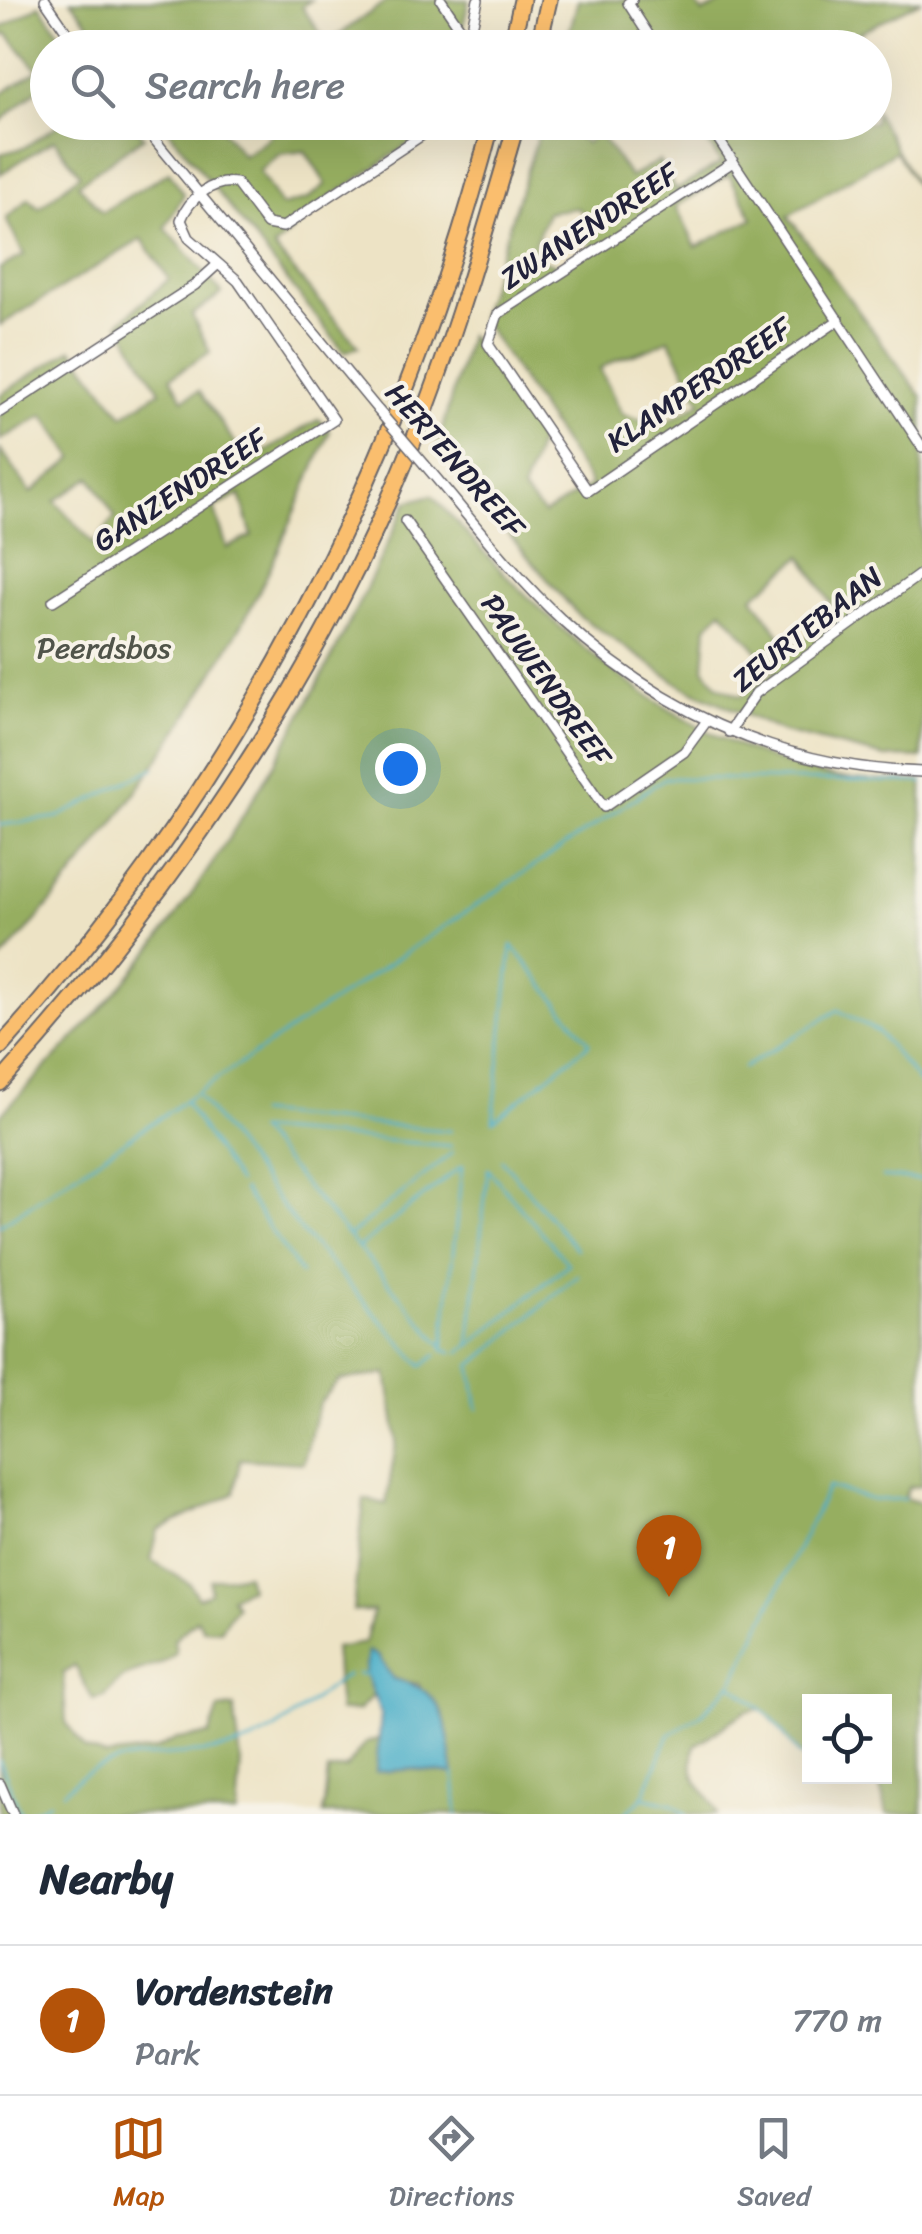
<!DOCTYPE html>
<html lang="en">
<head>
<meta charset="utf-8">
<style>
	body { margin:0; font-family:Sriracha,sans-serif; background:#f6f6f7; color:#1f2937 }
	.controls { position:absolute; right:30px; bottom:30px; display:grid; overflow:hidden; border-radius:0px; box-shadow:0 10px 40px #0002 }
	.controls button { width:90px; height:90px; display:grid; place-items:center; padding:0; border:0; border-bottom:2px solid #e0e1e3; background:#fff; color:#1f2937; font:50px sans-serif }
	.you { position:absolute; left:400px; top:768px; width:35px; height:35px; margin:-25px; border:8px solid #fff; border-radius:50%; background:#1a73e8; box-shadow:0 0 0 15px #1a73e833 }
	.badge { display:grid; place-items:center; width:65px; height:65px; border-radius:50%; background:#b45309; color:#fff; font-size:32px; font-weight:700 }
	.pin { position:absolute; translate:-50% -82px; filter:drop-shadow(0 2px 5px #0008) }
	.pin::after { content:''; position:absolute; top:52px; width:35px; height:30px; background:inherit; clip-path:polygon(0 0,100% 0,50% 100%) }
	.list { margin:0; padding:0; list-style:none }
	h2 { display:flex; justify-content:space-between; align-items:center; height:130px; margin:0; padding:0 40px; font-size:42px }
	h2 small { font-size:32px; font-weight:400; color:#747a83 }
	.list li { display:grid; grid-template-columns:65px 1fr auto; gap:30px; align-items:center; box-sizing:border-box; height:150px; padding:0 40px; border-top:2px solid #e0e1e3 }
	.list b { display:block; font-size:38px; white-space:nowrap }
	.list p { margin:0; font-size:32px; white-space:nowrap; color:#747a83 }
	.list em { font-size:32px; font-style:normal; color:#747a83 }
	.icon { flex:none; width:55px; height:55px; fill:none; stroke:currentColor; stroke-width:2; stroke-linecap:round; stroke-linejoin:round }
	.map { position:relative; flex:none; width:922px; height:1814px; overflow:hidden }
	.search { position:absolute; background:#fff; box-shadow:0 10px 40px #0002; left:30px; right:30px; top:30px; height:110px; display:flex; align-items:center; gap:25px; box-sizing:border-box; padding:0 35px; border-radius:55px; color:#747a83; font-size:38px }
	.sheet { height:280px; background:#fff }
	nav { display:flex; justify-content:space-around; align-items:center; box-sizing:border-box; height:140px; border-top:2px solid #e0e1e3; background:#fff; font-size:28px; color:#747a83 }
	nav a { display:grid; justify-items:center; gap:5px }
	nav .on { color:#b45309 }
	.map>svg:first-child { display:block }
	.forest { fill:#96ae60; stroke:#5c684e; stroke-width:2.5; fill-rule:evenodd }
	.water { fill:#49aec8; stroke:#366882; stroke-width:2.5 }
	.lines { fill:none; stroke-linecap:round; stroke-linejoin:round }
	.stream { stroke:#49aec8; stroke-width:2.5 }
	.street-casing { stroke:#69666b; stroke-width:12 }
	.highway-casing { stroke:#69666b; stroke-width:19 }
	.street { stroke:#fff; stroke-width:9 }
	.highway { stroke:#fabe6e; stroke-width:15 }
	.street-bridge-casing { stroke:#69666b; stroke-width:12; stroke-linecap:butt }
	.street-bridge { stroke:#fff; stroke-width:9 }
	.labels { text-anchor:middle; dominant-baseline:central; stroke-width:8; stroke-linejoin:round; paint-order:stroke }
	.street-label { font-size:30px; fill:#22223b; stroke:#f7f3e8 }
	.park-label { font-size:30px; fill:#50544a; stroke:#f7f3e8 }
</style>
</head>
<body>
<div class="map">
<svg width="922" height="1814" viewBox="0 0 922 1814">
	<rect width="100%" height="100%" fill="#f7f3e8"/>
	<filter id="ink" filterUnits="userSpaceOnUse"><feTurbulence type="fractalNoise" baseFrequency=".01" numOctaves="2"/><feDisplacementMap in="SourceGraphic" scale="20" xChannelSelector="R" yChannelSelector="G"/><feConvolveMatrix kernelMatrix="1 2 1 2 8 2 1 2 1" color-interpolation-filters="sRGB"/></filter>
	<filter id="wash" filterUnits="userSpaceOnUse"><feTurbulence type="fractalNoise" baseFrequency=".0048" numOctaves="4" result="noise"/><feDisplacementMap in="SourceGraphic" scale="40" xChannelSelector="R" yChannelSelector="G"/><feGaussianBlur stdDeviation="2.25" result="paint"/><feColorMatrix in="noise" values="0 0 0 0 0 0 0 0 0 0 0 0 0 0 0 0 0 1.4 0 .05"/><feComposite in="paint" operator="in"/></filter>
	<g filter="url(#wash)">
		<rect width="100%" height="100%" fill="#ede3c5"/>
		<g class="forest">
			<polygon points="71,0 311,0 302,7 327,43 388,0 469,0 458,48 347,44 107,47"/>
			<polygon points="578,0 692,0 703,13 729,0 922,0 837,44 819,47 565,48"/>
			<polygon points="40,5 70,47 48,48 47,81 0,122 0,95 38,70 7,34 0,37 0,29"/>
			<path d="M875,111L922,196L896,151L788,216L922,397V758L885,757L783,732L682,686L578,615L436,450L469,335L541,438L522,491L544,514L591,485L480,317L542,123H556L586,143L606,123H618L601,136L630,177L659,161L676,190L721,163L696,123L874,122ZM729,175L753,218L696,247L676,206ZM577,208L598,225L587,250L561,266L530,257L547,212ZM669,339L701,402L660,426L622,414L600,369C623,353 643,355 669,339ZM802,556L838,615L790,649L753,597ZM722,610L775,671L741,696L718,686L704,668L707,626Z"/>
			<path d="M61,123H132L144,137L78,184L102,212L169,172L184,194L165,228L222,293L192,315L210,352L171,377L183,399L199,391L248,462L319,419L330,431C301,496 275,564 241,626C173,746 93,860 0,961V449L31,493L74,458L44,415L0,440V395L72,349L123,415L160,391L119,323L169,279L142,239L0,325V268L24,255L6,219L29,198L39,208L80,174L54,140L0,174V154L23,148ZM91,477L115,517L94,544L55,501ZM240,495L252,536L227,548L214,508Z"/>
			<path d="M163,123H217L243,156L267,139L280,123H346L352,131L374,123H440L314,209L274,248L359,347L344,352ZM305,151L326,184L308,199L281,206L259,171L280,154Z"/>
			<path d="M432,495C537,614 656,732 816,773C850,782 887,781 922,781V1486L909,1487L904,1498L922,1503V1814H887L879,1783L860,1777L884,1776V1702H810L809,1761C788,1749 781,1723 761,1709L746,1711L695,1746C685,1785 706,1784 718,1814H323L328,1771L346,1768L365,1743L380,1738L376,1772L414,1769L453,1774L419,1684L393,1679L378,1656L369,1652L365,1673L376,1693L358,1711H339L334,1648L365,1643L373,1611H353L364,1499L386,1504L397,1439L387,1374L340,1380L319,1403L303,1463L240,1459L234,1494L158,1530L151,1560L190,1584L198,1598L210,1592V1580L246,1574L249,1588L231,1597L236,1606L220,1630L203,1629L197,1619L174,1639L176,1653C154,1675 128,1662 105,1697L93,1700L75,1666L63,1673L66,1722L85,1749L106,1756L155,1750L177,1739L209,1735L219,1709L234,1707L241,1762L237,1814H0V1115C53,1060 108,1006 154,946C257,810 336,656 407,502Z"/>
		</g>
		<path class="water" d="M368,1651L378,1656L393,1679C450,1690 445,1725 454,1774L414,1769L376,1772L381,1715L365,1673Z"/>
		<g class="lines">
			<g class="stream">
				<polyline points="0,825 58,817 154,768"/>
				<polygon points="512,945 590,1043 493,1121"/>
				<polyline points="743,1068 838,1010 878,1032 922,1086"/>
				<polyline points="196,1093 300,1230 422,1366 437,1355"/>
				<polyline points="184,1101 238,1183"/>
				<polyline points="257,1113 451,1131"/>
				<polyline points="257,1130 442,1345"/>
				<polyline points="259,1130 451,1146"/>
				<polyline points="502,1160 576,1249"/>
				<polyline points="882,1177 922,1180"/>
				<polyline points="243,1190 301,1274"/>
				<polyline points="0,1225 665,778 922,782"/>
				<polyline points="349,1236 453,1152"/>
				<polyline points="358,1248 462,1166 443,1350 452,1352"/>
				<polyline points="459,1352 469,1346 568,1264 488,1169 469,1346"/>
				<polyline points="478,1409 471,1366 578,1275"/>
				<polyline points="357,1674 367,1674"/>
				<polyline points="731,1684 771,1717 799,1755 810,1761"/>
				<polyline points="0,1761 21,1814"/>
				<polyline points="454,1774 457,1814"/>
				<path d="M63,1792C110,1744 170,1762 230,1748C277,1738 308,1701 347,1675"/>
				<polyline points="643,1797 673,1804 686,1814"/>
				<polyline points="26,1814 50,1802"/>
				<polyline points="625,1814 643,1797 669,1735 700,1715 733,1682 828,1487 873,1500 904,1499"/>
			</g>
		</g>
	</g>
	<g filter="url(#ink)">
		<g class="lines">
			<g class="street-casing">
				<g id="street">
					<polyline points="45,0 78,48"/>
					<polyline points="441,0 469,41"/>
					<polyline points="632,0 628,3 657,48"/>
					<polyline points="473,23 478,0"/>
					<polyline points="140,122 378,410"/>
					<polyline points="707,122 922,447"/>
					<polyline points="733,162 498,314 488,344 588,491 839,320"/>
					<polyline points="0,412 195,285 217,265"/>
					<path d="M425,465C469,516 511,573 561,619C663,713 782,768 922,772"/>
					<polyline points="405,521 604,807 684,752 706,722"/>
					<path d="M53,601L334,420L238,281L189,238L181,220C189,199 212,179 236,183L267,224L283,227L442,122"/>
					<polyline points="729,732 756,693 922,573"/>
					<polyline points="0,1784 13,1814"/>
				</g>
			</g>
			<g class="highway-casing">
				<g id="highway">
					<polyline points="511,48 522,0"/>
					<polyline points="538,48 549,0"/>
					<path d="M0,1047C238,786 403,464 492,122"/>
					<path d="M0,1083C159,907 299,707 393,490C445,371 481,246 517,122"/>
				</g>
			</g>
			<use href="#street" class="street"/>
			<use href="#highway" class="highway"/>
			<g class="street-bridge-casing">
				<polyline id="street-bridge" points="378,410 425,465"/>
			</g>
			<use href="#street-bridge" class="street-bridge"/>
		</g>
	</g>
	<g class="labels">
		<g class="street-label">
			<text transform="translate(589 226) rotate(-33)">ZWANENDREEF</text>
			<text transform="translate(699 385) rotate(-34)">KLAMPERDREEF</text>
			<text transform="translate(455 460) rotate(49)">HERTENDREEF</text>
			<text transform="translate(180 490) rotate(-33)">GANZENDREEF</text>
			<text transform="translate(807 629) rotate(-38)">ZEURTEBAAN</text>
			<text transform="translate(546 680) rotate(55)">PAUWENDREEF</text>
		</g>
		<g class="park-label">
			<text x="104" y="648">Peerdsbos</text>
		</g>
	</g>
</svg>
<div class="controls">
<button><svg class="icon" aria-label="locate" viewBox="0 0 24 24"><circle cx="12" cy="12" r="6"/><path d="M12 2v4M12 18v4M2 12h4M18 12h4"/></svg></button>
</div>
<div class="you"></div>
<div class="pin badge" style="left:669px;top:1597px">1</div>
<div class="search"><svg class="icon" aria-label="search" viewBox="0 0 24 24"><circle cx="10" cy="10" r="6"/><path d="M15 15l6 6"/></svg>Search here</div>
</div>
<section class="sheet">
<h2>Nearby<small></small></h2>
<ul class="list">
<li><span class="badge">1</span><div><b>Vordenstein</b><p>Park</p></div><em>770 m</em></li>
</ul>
</section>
<nav>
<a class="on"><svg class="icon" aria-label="map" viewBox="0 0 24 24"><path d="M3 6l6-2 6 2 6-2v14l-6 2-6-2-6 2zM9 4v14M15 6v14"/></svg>Map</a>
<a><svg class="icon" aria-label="directions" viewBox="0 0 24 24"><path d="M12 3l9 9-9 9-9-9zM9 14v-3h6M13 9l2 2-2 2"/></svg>Directions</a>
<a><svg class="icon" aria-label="saved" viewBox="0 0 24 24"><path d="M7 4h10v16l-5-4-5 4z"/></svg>Saved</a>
</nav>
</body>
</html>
